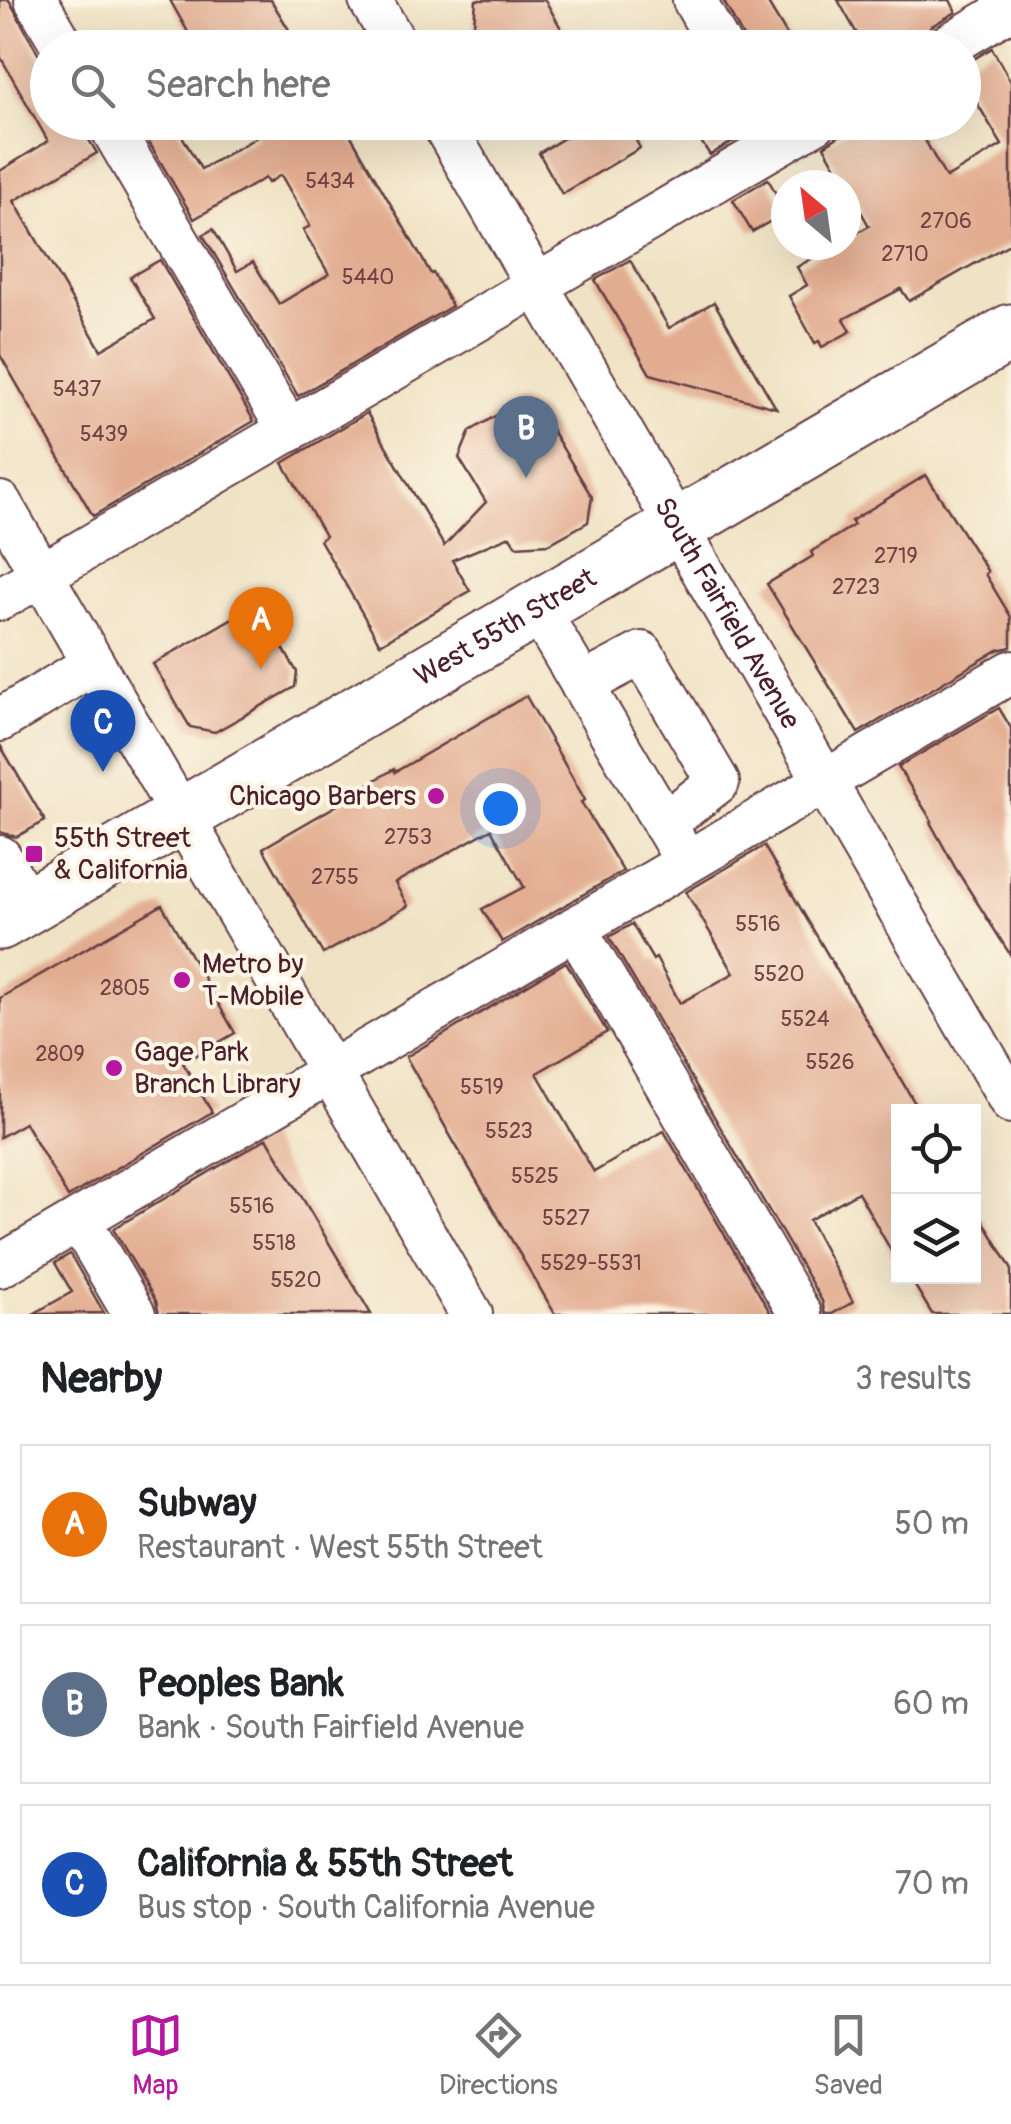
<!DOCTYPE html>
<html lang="en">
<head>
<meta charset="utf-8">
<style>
	body { margin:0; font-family:Pangolin,sans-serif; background:#f6f6f6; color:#202124 }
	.controls { position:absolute; right:30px; bottom:30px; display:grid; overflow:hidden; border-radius:0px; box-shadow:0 10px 40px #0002 }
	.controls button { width:90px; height:90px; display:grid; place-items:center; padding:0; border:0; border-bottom:2px solid #e0e0e0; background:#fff; color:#202124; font:50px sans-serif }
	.compass { position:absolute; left:771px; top:170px; width:90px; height:90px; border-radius:50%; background:#fff; box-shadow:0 10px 40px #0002; rotate:331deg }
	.you { position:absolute; left:500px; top:808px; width:35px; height:35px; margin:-25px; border:8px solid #fff; border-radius:50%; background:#1a73e8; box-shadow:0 0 0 15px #1a73e833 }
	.badge { display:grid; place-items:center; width:65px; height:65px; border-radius:50%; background:#b5179e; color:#fff; font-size:32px; font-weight:700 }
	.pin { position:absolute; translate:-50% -82px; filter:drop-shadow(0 2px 5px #0008) }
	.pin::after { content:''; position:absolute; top:52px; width:35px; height:30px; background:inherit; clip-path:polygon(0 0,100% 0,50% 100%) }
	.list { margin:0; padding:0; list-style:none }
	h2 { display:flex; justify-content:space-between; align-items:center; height:130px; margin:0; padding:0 40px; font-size:42px }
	h2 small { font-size:32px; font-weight:400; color:#757577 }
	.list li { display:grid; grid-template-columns:65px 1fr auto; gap:30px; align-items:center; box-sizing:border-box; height:160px; margin:0 20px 20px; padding:0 20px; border:2px solid #e0e0e0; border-radius:0px }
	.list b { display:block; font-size:38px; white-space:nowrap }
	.list p { margin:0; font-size:32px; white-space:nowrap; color:#757577 }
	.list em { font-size:32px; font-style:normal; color:#757577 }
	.icon { flex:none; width:55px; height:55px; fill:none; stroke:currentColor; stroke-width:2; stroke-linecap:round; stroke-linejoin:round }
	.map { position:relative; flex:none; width:1011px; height:1314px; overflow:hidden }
	.search { position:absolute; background:#fff; box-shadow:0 10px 40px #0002; left:30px; right:30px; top:30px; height:110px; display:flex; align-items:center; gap:25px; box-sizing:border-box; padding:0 35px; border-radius:55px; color:#757577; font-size:38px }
	.sheet { height:670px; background:#fff }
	nav { display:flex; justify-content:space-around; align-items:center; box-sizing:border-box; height:140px; border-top:2px solid #e0e0e0; background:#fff; font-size:28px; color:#757577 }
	nav a { display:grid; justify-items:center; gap:5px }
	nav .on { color:#b5179e }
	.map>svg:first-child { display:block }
	.building { fill:#e2ac90 }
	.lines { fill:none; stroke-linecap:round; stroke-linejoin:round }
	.minor-casing { stroke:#633c42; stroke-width:46 }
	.major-casing { stroke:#633c42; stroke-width:59 }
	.minor { stroke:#fff; stroke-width:42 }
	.major { stroke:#fff; stroke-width:55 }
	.poi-dot { fill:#b5179e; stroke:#fcf5e5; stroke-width:4 }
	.labels { text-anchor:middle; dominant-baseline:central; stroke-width:8; stroke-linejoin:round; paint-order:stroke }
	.number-label { font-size:22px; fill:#704244 }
	.street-label { font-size:28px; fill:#4a1f2b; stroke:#fcf5e5 }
	.poi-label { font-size:28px; fill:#4a1f2b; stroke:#fcf5e5; text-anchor:start }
</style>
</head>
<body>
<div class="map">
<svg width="1011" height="1314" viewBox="0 0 1011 1314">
	<rect width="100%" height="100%" fill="#fcf5e5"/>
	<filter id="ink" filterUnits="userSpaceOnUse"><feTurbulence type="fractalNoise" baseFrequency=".01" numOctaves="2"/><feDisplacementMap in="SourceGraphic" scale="20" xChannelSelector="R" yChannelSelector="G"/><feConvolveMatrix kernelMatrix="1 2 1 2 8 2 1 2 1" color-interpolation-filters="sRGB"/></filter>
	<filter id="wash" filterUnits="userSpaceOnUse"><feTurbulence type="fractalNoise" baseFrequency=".0048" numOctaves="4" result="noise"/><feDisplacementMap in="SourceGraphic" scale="40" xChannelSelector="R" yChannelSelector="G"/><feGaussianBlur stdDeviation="2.25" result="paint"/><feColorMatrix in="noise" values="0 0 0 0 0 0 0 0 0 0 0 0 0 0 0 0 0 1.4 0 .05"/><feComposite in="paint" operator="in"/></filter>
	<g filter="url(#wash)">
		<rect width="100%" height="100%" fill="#f0e3c5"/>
		<g id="blocks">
			<g class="building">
				<polygon points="0,0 9,0 42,61 48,66 48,122 83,122 86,135 97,153 14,201 101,350 155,319 130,277 160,260 254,421 93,516 0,355 0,171 48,141 0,56"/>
				<polygon points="170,0 271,0 300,48 197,48"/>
				<polygon points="476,0 545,0 572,48 472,48"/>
				<polygon points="723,0 766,0 795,48 749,48"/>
				<polygon points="838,0 950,0 956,12 930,27 923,35 919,48 865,48"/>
				<polygon points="992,48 1011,82 1011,243 909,301 901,289 844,319 851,331 822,347 819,341 815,343 789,296 807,285 797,267 836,245 846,245 846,239 869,226 824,146 861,122 915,122 946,178 1002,145 964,81 964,65"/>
				<polygon points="137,122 174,122 201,169 257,137 249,122 343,122 431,274 433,273 452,306 298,396 203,235 213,229 237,271 253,262 279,304 329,274 303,230 310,226 281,175 268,183 265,178 194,219"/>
				<polygon points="591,122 626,122 640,148 562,194 539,153"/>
				<polygon points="688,122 766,122 710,155"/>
				<polygon points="768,179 786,212 752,232 733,200"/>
				<polygon points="630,260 669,328 714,302 776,408 650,374 595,280"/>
				<polygon points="519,402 541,412 592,497 588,522 549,544 516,546 510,536 452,560 470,591 380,644 320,540 325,536 283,463 367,413 444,546 486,502 459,458 470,431"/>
				<polygon points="926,475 988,572 985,574 1011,617 1011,647 998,650 858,733 767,584 813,556 811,552 854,525 851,521"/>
				<polygon points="257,604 297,672 295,687 215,732 190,727 153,664"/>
				<polygon points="526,696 585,800 581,802 623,871 502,942 482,909 524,887 491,829 395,883 408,906 323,954 263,848 353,796 352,794 394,769 395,772"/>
				<polygon points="999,708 1011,728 1011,956 956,869 930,822 932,821 898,767"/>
				<polygon points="0,745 45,821 16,837 0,832"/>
				<polygon points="764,846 920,1112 898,1112 898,1263 858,1192 809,1220 853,1302 832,1314 825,1314 822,1301 609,937 632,924 653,960 656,958 680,1003 734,973 686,892"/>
				<polygon points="162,905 235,1033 183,1063 212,1112 68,1197 25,1123 0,1137 0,998"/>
				<polygon points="566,962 607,1032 537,1073 594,1172 664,1131 771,1314 555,1314 451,1137 406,1057"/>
				<polygon points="267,1138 371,1314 159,1314 156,1301 113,1229"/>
				<polygon points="974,1205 1011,1268 1011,1314 932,1314 915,1286 932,1276 974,1276"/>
				<polygon points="70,1254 104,1313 33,1314 72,1292 55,1263"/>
			</g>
		</g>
	</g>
	<g filter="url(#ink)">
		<use href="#blocks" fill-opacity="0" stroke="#633c42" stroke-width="2.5"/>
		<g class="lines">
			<g class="minor-casing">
				<g id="minor">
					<polyline points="36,0 64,48"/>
					<polyline points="370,0 398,48"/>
					<polyline points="694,0 721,48"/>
					<polyline points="944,48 1011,8"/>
					<polyline points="108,122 289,431"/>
					<path id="s1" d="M442,122L1011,1102"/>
					<polyline points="0,503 471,1314"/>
					<polyline points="0,599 816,122"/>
					<polyline points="538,610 687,862"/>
					<polyline points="582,685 642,653 718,782 664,824"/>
					<polyline points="0,720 93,664"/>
					<polyline points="0,857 28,906"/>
					<polyline points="575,928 800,1314"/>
					<polyline points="79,1220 134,1314"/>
					<polyline points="0,1266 1011,672"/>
				</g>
			</g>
			<g class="major-casing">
				<g id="major">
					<path id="s2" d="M0,922L1011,332"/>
				</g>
			</g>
			<use href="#minor" class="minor"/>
			<use href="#major" class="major"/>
		</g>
	</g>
	<g class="poi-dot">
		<circle cx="436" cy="796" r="10"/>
		<rect x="24" y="844" width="20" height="20" rx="5"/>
		<circle cx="182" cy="980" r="10"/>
		<circle cx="114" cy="1068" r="10"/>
	</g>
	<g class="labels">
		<g class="number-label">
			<text x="330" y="181">5434</text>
			<text x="946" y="221">2706</text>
			<text x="905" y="254">2710</text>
			<text x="368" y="277">5440</text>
			<text x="77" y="389">5437</text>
			<text x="104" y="434">5439</text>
			<text x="896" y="556">2719</text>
			<text x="856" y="587">2723</text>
			<text x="408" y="837">2753</text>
			<text x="335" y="877">2755</text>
			<text x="758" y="924">5516</text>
			<text x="779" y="974">5520</text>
			<text x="125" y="988">2805</text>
			<text x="805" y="1019">5524</text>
			<text x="60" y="1054">2809</text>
			<text x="830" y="1062">5526</text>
			<text x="482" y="1087">5519</text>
			<text x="509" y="1131">5523</text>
			<text x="535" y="1176">5525</text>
			<text x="252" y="1206">5516</text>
			<text x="566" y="1218">5527</text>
			<text x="274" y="1243">5518</text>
			<text x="591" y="1263">5529-5531</text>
			<text x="296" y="1280">5520</text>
		</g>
		<g class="street-label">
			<text stroke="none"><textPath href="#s1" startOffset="568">South Fairfield Avenue</textPath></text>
			<text stroke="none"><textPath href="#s2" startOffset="585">West 55th Street</textPath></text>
		</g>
		<g class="poi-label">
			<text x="416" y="796" text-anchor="end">Chicago Barbers</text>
			<text x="54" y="838">55th Street<tspan x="54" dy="32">&amp; California</tspan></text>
			<text x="202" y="964">Metro by<tspan x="202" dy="32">T-Mobile</tspan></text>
			<text x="134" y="1052">Gage Park<tspan x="134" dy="32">Branch Library</tspan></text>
		</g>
	</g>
</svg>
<div class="controls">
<button><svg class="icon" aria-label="locate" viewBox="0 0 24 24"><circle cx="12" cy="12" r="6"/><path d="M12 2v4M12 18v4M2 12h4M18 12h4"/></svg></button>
<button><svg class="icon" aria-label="layers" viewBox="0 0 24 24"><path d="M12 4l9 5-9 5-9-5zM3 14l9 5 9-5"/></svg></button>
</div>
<svg class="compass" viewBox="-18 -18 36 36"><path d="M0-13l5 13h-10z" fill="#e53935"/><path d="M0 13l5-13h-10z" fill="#757577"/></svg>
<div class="you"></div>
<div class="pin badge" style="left:261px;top:669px;background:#e8710a">A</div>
<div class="pin badge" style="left:526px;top:478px;background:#5c6f8a">B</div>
<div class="pin badge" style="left:103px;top:772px;background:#1a4fb4">C</div>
<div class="search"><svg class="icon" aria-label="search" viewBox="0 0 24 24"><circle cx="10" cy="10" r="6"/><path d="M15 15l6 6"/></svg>Search here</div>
</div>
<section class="sheet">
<h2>Nearby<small>3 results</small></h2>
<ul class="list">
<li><span class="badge" style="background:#e8710a">A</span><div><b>Subway</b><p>Restaurant · West 55th Street</p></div><em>50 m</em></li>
<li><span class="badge" style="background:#5c6f8a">B</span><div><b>Peoples Bank</b><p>Bank · South Fairfield Avenue</p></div><em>60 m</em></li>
<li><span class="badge" style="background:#1a4fb4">C</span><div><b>California &amp; 55th Street</b><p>Bus stop · South California Avenue</p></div><em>70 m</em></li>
</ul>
</section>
<nav>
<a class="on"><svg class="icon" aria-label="map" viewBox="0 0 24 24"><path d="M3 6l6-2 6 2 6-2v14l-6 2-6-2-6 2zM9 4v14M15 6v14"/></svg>Map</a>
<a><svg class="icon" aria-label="directions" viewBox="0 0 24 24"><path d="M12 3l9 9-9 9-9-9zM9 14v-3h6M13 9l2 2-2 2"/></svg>Directions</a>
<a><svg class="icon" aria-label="saved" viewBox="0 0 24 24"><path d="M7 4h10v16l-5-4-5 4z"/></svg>Saved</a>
</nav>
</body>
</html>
